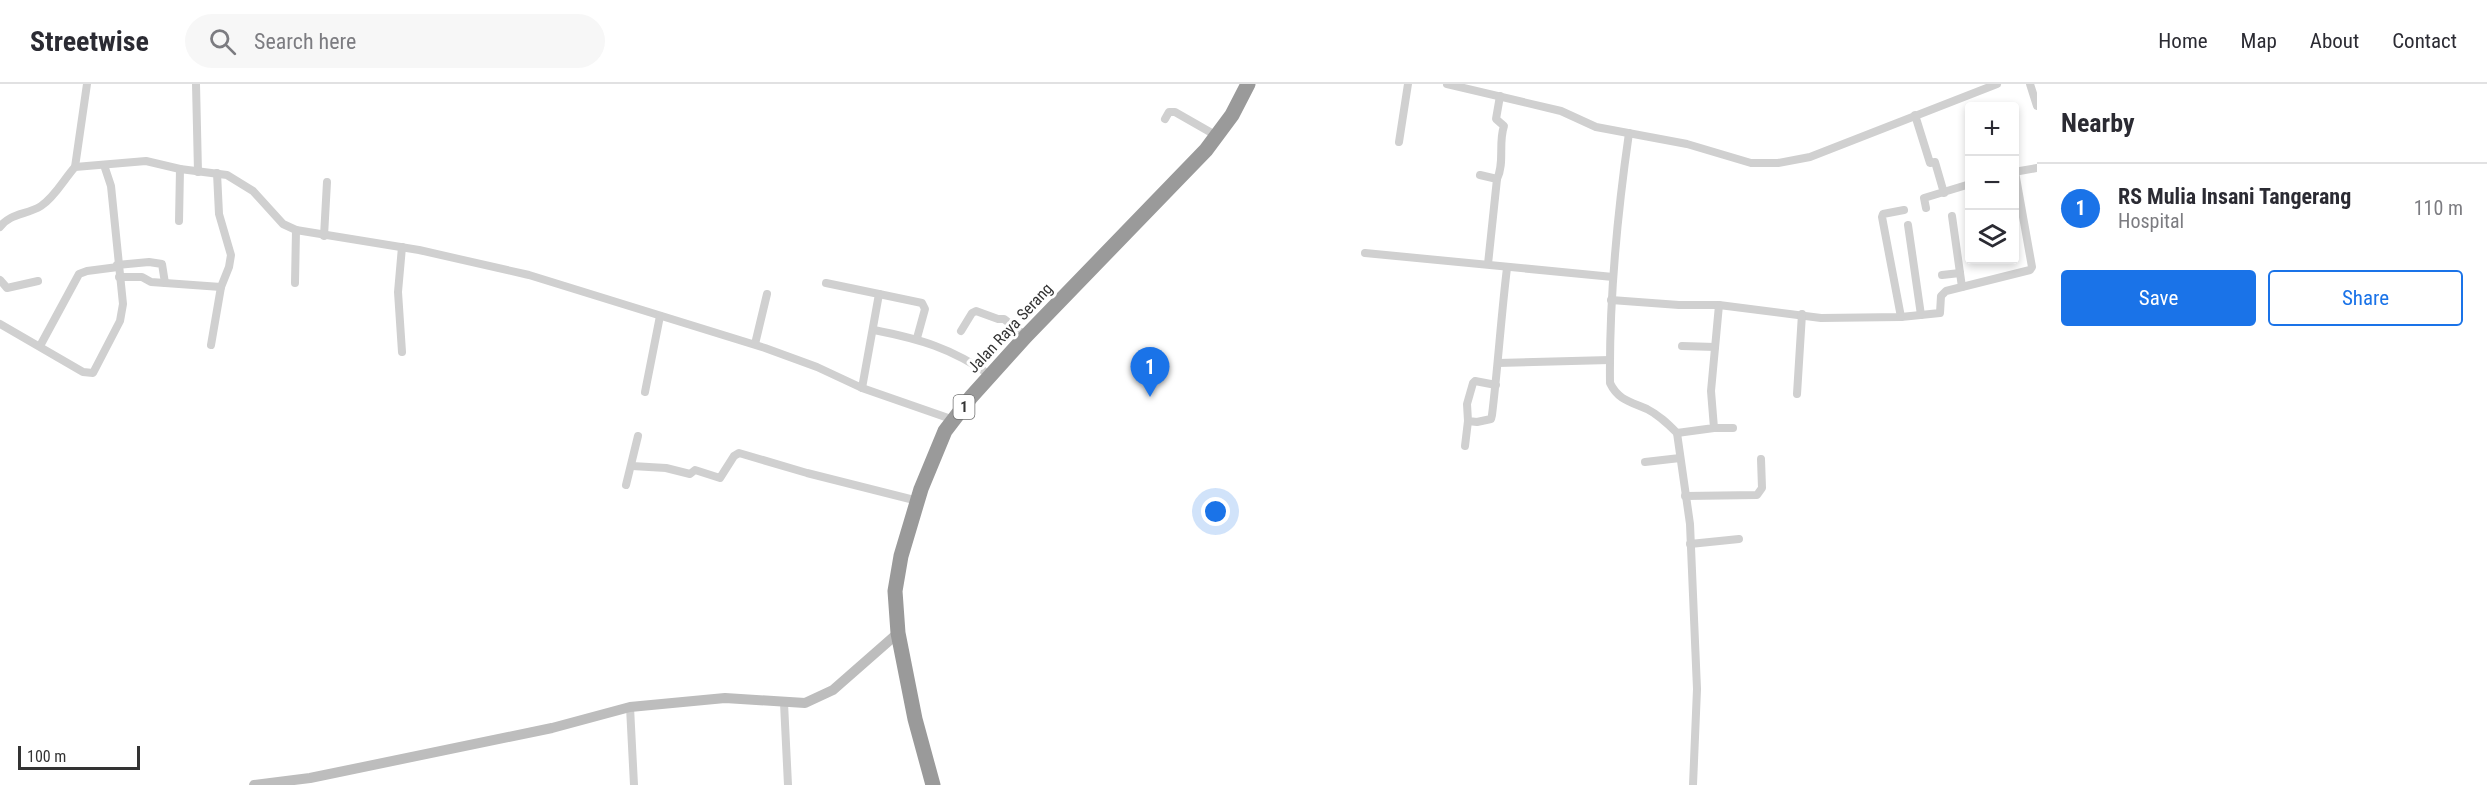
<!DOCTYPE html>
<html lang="en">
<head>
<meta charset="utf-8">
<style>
	body { margin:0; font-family:"Roboto Condensed",sans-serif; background:#f7f7f7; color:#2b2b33 }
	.controls { position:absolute; right:18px; top:18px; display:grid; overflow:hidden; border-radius:6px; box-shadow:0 3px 9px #0003 }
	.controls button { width:54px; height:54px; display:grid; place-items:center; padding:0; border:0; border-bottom:2px solid #e1e1e2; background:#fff; color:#2b2b33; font:30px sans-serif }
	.scale { position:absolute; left:18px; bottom:15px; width:122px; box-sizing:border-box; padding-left:6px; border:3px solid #333; border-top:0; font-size:16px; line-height:21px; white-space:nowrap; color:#333; -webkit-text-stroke:4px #fff; paint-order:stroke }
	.you { position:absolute; left:1216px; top:428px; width:21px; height:21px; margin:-15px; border:4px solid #fff; border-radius:50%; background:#1a73e8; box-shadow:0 0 0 9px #1a73e833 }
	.badge { display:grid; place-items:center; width:39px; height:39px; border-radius:50%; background:#1a73e8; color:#fff; font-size:20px; font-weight:700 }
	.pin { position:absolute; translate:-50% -50px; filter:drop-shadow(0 2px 3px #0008) }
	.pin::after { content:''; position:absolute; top:32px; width:21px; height:18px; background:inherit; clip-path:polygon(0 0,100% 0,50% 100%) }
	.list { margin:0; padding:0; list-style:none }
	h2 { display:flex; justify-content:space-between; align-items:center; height:78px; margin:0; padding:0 24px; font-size:26px }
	h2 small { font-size:20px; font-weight:400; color:#7c7c81 }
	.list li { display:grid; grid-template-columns:39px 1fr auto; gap:18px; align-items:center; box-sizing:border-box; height:90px; padding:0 24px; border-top:2px solid #e1e1e2 }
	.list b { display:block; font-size:22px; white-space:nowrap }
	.list p { margin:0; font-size:20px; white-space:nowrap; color:#7c7c81 }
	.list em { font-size:20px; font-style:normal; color:#7c7c81 }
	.actions { display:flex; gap:12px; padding:18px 24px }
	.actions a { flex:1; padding:14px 0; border:2px solid #1a73e8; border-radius:6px; text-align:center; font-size:21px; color:#1a73e8 }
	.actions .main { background:#1a73e8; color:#fff }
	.icon { flex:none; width:33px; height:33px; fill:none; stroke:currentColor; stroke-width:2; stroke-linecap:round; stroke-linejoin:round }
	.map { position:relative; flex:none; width:2037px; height:701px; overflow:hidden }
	header { display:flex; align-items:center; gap:36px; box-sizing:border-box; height:84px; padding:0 30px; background:#fff; border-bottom:2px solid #e1e1e2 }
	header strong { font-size:28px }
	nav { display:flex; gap:33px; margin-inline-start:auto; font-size:21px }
	.search { width:420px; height:54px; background:#f7f7f7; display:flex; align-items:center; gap:15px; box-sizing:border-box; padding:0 21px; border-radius:33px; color:#7c7c81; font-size:22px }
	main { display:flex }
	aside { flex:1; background:#fff }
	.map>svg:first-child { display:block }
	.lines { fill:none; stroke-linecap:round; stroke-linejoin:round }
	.street { stroke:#d0d0d0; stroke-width:8 }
	.secondary { stroke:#bdbdbd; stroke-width:10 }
	.highway { stroke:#9a9a9a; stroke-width:15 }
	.labels { text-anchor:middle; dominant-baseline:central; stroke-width:6; stroke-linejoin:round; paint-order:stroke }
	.shield { fill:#fff; stroke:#707070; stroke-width:1.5 }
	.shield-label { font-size:15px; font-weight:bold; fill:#333 }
	.street-label { font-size:16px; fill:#333; stroke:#fff }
</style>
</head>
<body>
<header>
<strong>Streetwise</strong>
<div class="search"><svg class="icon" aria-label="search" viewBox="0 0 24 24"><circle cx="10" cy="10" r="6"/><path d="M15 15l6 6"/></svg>Search here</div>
<nav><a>Home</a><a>Map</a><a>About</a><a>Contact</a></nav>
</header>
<main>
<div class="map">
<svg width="2037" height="701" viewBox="0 0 2037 701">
	<rect width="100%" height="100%" fill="#fff"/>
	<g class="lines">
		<g class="street">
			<polyline points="196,0 198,88"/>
			<polyline points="1447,0 1561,27 1596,43 1687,60 1751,79 1778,79 1810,73 1997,0"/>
			<polyline points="2030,0 2037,22"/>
			<polyline points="1915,31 1930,79 1935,78 1944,109"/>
			<polyline points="1165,35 1169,28 1175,28 1217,52"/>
			<path d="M1629,49C1617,132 1609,215 1610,299C1618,316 1631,318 1647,325C1659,331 1668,340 1677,349L1690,440L1697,605L1693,701"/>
			<polyline points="1399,58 1408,0"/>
			<polyline points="75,83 87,0"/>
			<polyline points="2014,88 2037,84"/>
			<polyline points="1480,91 1497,95 1488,180"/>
			<path d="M1497,95C1505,79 1498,59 1504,42L1496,35L1500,12"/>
			<polyline points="1926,124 1924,114 1970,100"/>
			<polyline points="1952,132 1962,203"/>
			<polyline points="179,137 180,85"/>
			<polyline points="1908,141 1921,231"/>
			<path d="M0,143C10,129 27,131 41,122C55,113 64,95 75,83L146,77L180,85L227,91L253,107L283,140L296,146L419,166L529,191L765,264L817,283L862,304L954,336"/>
			<polyline points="324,152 327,98"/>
			<polyline points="1365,169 1613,193"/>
			<polyline points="117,181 149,178 162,180 165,199"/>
			<polyline points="1942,191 1960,189"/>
			<polyline points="119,193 142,193 151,198 221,203"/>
			<polyline points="0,196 7,204 38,197"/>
			<polyline points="295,199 296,146"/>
			<polyline points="826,199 879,210 862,304"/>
			<polyline points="879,210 922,219 925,225 917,254"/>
			<polyline points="1611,216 1679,221 1719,221 1821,234 1901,233 1940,229 1941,212 1946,207 2030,186 2032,183 2015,88"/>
			<polyline points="1901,233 1882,133 1883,130 1904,126"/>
			<polyline points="0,240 83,288 93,289 120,237 123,220 111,102 104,81"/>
			<path d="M874,246C920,255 951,264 990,291"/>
			<polyline points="961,247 972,229 976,227 998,235 1004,235 1026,252"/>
			<polyline points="755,260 767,210"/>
			<polyline points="211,261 221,203 229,183 231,171 219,130 217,89"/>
			<polyline points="40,262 79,190 87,187 118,183"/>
			<polyline points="1682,262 1715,263"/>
			<polyline points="402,268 398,208 402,163"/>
			<polyline points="1498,279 1610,276"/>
			<path d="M1496,301L1475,297L1473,299L1467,320L1468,337L1477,338L1491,335L1492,331C1498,282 1501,233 1507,184"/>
			<polyline points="645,308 660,232"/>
			<polyline points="1797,310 1802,230"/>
			<polyline points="1714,344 1733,344"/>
			<polyline points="1677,349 1714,344 1711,307 1719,221"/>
			<polyline points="1465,362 1468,337"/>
			<polyline points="1645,378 1680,374"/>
			<polyline points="632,382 666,384 690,390 695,386 720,394 734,372 739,369 807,389 918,417"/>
			<polyline points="626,401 638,352"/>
			<polyline points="1685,412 1757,411 1762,404 1761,375"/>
			<polyline points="1690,460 1739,455"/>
			<polyline points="784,619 788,701"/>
			<polyline points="630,623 634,701"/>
		</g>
		<polyline class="secondary" points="254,701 310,694 552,644 630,623 725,614 805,619 833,606 898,549"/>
		<polyline class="highway" points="933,701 915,635 898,549 895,507 901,472 921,405 945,347 971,313 1026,252 1206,66 1232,31 1248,0"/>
	</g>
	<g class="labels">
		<rect class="shield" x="953.5" y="311" width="21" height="24" rx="4.5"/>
		<g class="shield-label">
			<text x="964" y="323">1</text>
		</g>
		<g class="street-label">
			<text transform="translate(1010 244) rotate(-47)">Jalan Raya Serang</text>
		</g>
	</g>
</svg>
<div class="controls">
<button>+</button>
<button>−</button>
<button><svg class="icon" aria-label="layers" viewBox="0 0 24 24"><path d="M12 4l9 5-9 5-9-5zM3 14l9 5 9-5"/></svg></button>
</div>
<div class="scale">100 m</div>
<div class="you"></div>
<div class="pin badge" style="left:1150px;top:313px">1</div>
</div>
<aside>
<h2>Nearby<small></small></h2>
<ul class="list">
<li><span class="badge">1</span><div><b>RS Mulia Insani Tangerang</b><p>Hospital</p></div><em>110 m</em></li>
</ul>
<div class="actions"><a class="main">Save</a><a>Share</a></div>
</aside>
</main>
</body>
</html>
